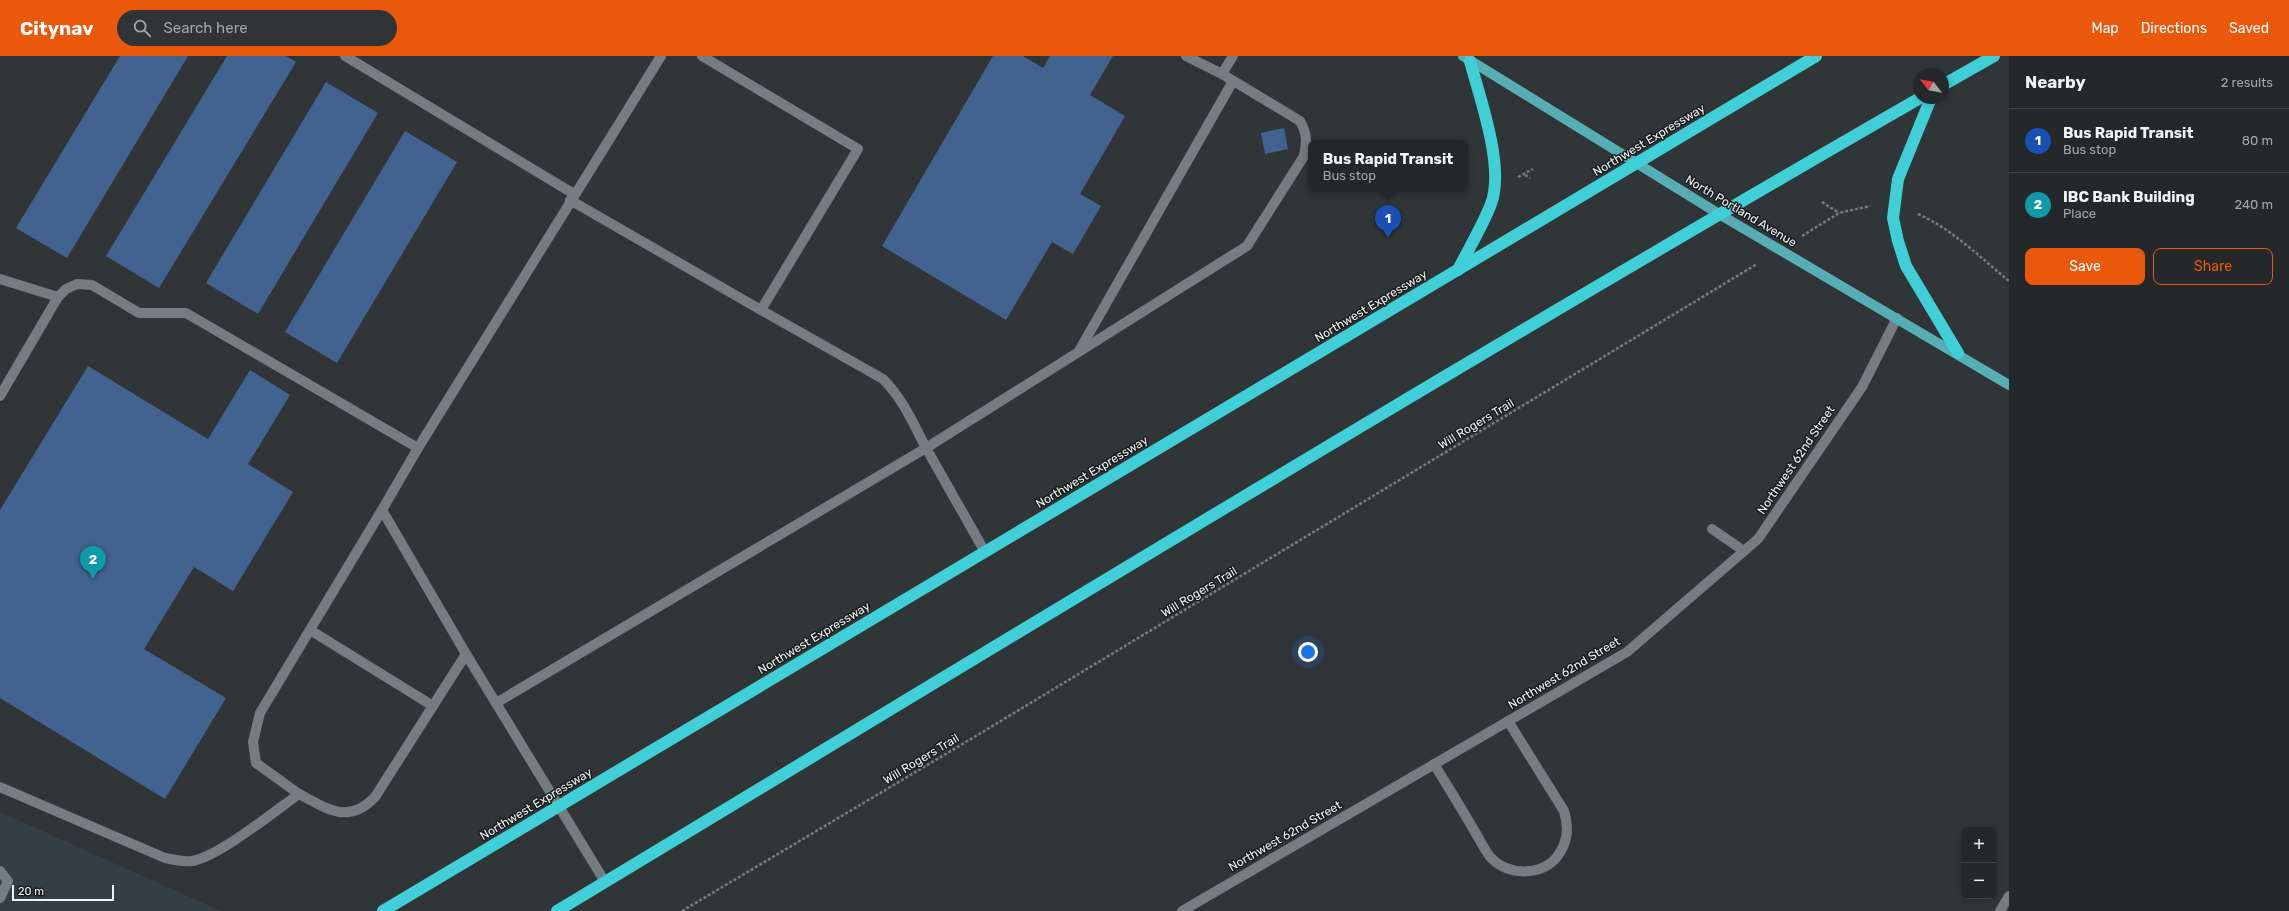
<!DOCTYPE html>
<html lang="en">
<head>
<meta charset="utf-8">
<style>
	body { margin:0; font-family:Rubik,sans-serif; background:#303436; color:#f1f3f6 }
	.controls { position:absolute; right:12px; bottom:12px; display:grid; overflow:hidden; border-radius:8px; box-shadow:0 2px 6px #0003 }
	.controls button { width:36px; height:36px; display:grid; place-items:center; padding:0; border:0; border-bottom:1px solid #414447; background:#24282a; color:#f1f3f6; font:20px sans-serif }
	.compass { position:absolute; left:1913px; top:12px; width:36px; height:36px; border-radius:50%; background:#24282a; box-shadow:0 2px 6px #0003; rotate:301deg }
	.scale { position:absolute; left:12px; bottom:10px; width:102px; box-sizing:border-box; padding-left:4px; border:2px solid #eef1f3; border-top:0; font-size:11px; line-height:14px; white-space:nowrap; color:#eef1f3; -webkit-text-stroke:3px #1a1d1e; paint-order:stroke }
	.you { position:absolute; left:1308px; top:596px; width:14px; height:14px; margin:-10px; border:3px solid #fff; border-radius:50%; background:#1a73e8; box-shadow:0 0 0 6px #1a73e833 }
	.badge { display:grid; place-items:center; width:26px; height:26px; border-radius:50%; background:#ea580c; color:#fff; font-size:13px; font-weight:700 }
	.pin { position:absolute; translate:-50% -33px; filter:drop-shadow(0 1px 2px #0008) }
	.pin::after { content:''; position:absolute; top:21px; width:14px; height:12px; background:inherit; clip-path:polygon(0 0,100% 0,50% 100%) }
	.popup { position:absolute; left:1308px; top:84px; width:160px; height:52px; box-sizing:border-box; display:grid; place-content:center; border-radius:8px; background:#24282a; filter:drop-shadow(0 1px 3px #0005); font-size:13px; white-space:nowrap; color:#a3a6a8 }
	.popup b { font-size:15px; color:#f1f3f6 }
	.popup::after { content:''; position:absolute; left:50%; top:100%; margin-left:-8px; border:8px solid transparent; border-top-color:#24282a }
	.list { margin:0; padding:0; list-style:none }
	h2 { display:flex; justify-content:space-between; align-items:center; height:52px; margin:0; padding:0 16px; font-size:17px }
	h2 small { font-size:13px; font-weight:400; color:#a3a6a8 }
	.list li { display:grid; grid-template-columns:26px 1fr auto; gap:12px; align-items:center; box-sizing:border-box; height:64px; padding:0 16px; border-top:1px solid #414447 }
	.list b { display:block; font-size:15px; white-space:nowrap }
	.list p { margin:0; font-size:13px; white-space:nowrap; color:#a3a6a8 }
	.list em { font-size:13px; font-style:normal; color:#a3a6a8 }
	.actions { display:flex; gap:8px; padding:12px 16px }
	.actions a { flex:1; padding:9px 0; border:1px solid #ea580c; border-radius:8px; text-align:center; font-size:14px; color:#ea580c }
	.actions .main { background:#ea580c; color:#fff }
	.icon { flex:none; width:22px; height:22px; fill:none; stroke:currentColor; stroke-width:2; stroke-linecap:round; stroke-linejoin:round }
	.map { position:relative; flex:none; width:2009px; height:855px; overflow:hidden }
	header { display:flex; align-items:center; gap:24px; box-sizing:border-box; height:56px; padding:0 20px; background:#ea580c; color:#fff }
	header strong { font-size:19px }
	nav { display:flex; gap:22px; margin-inline-start:auto; font-size:14px }
	.search { width:280px; height:36px; background:#303436; display:flex; align-items:center; gap:10px; box-sizing:border-box; padding:0 14px; border-radius:22px; color:#a3a6a8; font-size:15px }
	main { display:flex }
	aside { flex:1; background:#24282a }
	.map>svg:first-child { display:block }
	.built { fill:#333f45 }
	.building { fill:#42628f }
	.lines { fill:none; stroke-linecap:round; stroke-linejoin:round }
	.path { stroke:#777c7e; stroke-width:2.5; stroke-dasharray:3 2; stroke-linecap:butt }
	.minor { stroke:#767d80; stroke-width:10 }
	.major { stroke:#56aeb4; stroke-width:10 }
	.highway { stroke:#40cfd6; stroke-width:12 }
	.labels { text-anchor:middle; dominant-baseline:central; stroke-width:3; stroke-linejoin:round; paint-order:stroke }
	.street-label { font-size:12px; fill:#eef1f3; stroke:#1a1d1e }
</style>
</head>
<body>
<header>
<strong>Citynav</strong>
<div class="search"><svg class="icon" aria-label="search" viewBox="0 0 24 24"><circle cx="10" cy="10" r="6"/><path d="M15 15l6 6"/></svg>Search here</div>
<nav><a>Map</a><a>Directions</a><a>Saved</a></nav>
</header>
<main>
<div class="map">
<svg width="2009" height="855" viewBox="0 0 2009 855">
	<rect width="100%" height="100%" fill="#303638"/>
	<polygon class="built" points="0,756 221,855 0,855"/>
	<g class="building">
		<polygon points="120,0 188,0 67,202 16,172"/>
		<polygon points="227,0 286,0 296,6 159,232 106,200"/>
		<polygon points="993,0 1023,0 1043,12 1050,0 1113,0 1090,39 1125,60 1080,138 1101,150 1073,198 1052,186 1006,264 882,190"/>
		<polygon points="326,26 378,57 258,258 206,227"/>
		<polygon points="1284,72 1288,93 1265,98 1261,77"/>
		<polygon points="405,75 457,106 337,307 285,276"/>
		<polygon points="88,310 208,383 250,314 290,339 248,408 293,436 233,535 194,511 144,593 226,642 165,743 0,642 0,454"/>
	</g>
	<g class="lines">
		<g class="path">
			<polyline points="1525,119 1530,122"/>
			<polyline points="1518,121 1533,113"/>
			<polyline points="1822,146 1839,157"/>
			<path d="M1918,158C1952,173 1981,202 2009,225"/>
			<polyline points="1802,180 1839,157 1870,150"/>
			<polyline points="682,855 971,683 1757,208"/>
		</g>
		<g class="minor">
			<polyline points="345,0 574,138"/>
			<polyline points="1186,0 1222,18"/>
			<polyline points="570,144 761,254"/>
			<polyline points="0,223 58,241 66,233 77,228 92,229 139,257 186,257 418,392 382,454 466,598 605,826"/>
			<polyline points="1079,295 1233,25"/>
			<polyline points="0,340 58,241"/>
			<polyline points="418,392 661,0"/>
			<polyline points="1712,473 1744,495"/>
			<path d="M985,496L926,392L1247,190L1304,100C1307,86 1307,77 1300,65L1222,18L1233,0"/>
			<polyline points="310,574 433,650"/>
			<path d="M496,647L926,392C913,367 903,343 883,323L761,254L858,93L702,0"/>
			<path d="M1434,708C1448,731 1462,753 1475,776C1480,784 1485,795 1491,802C1509,820 1541,820 1557,801C1568,786 1569,772 1564,755L1508,665"/>
			<path d="M0,731L165,802C174,804 183,806 192,805C218,801 275,755 299,738C328,753 348,769 375,741L466,598"/>
			<polyline points="299,738 256,707 253,686 260,657 382,454"/>
			<polyline points="0,815 8,825 0,842"/>
			<polyline points="1182,855 1627,596 1758,483 1862,331 1897,262"/>
			<polyline points="2000,855 2009,840"/>
		</g>
		<polyline class="major" points="1463,0 1719,158 2009,329"/>
		<g class="highway">
			<polyline points="1943,29 1994,0"/>
			<polyline points="1931,42 1898,123 1893,162 1898,185 1906,210 1958,297"/>
			<path d="M1458,214C1469,192 1482,171 1491,148C1505,111 1480,43 1470,5"/>
			<polyline points="383,855 1816,0"/>
			<path d="M557,855C1010,582 1461,306 1920,42"/>
		</g>
	</g>
	<g class="labels">
		<g class="street-label">
			<text transform="translate(1649 84) rotate(-31)">Northwest Expressway</text>
			<text transform="translate(1741 155) rotate(31)">North Portland Avenue</text>
			<text transform="translate(1371 250) rotate(-31)">Northwest Expressway</text>
			<text transform="translate(1476 368) rotate(-31)">Will Rogers Trail</text>
			<text transform="translate(1796 404) rotate(-56)">Northwest 62nd Street</text>
			<text transform="translate(1092 416) rotate(-31)">Northwest Expressway</text>
			<text transform="translate(1199 536) rotate(-31)">Will Rogers Trail</text>
			<text transform="translate(814 582) rotate(-31)">Northwest Expressway</text>
			<text transform="translate(1564 617) rotate(-31)">Northwest 62nd Street</text>
			<text transform="translate(921 703) rotate(-31)">Will Rogers Trail</text>
			<text transform="translate(536 748) rotate(-31)">Northwest Expressway</text>
			<text transform="translate(1285 780) rotate(-30)">Northwest 62nd Street</text>
		</g>
	</g>
</svg>
<div class="controls">
<button>+</button>
<button>−</button>
</div>
<svg class="compass" viewBox="-18 -18 36 36"><path d="M0-13l5 13h-10z" fill="#e53935"/><path d="M0 13l5-13h-10z" fill="#a3a6a8"/></svg>
<div class="scale">20 m</div>
<div class="you"></div>
<div class="pin badge" style="left:1388px;top:182px;background:#1a4fb4">1</div>
<div class="popup"><b>Bus Rapid Transit</b>Bus stop</div>
<div class="pin badge" style="left:93px;top:523px;background:#0f9aa8">2</div>
</div>
<aside>
<h2>Nearby<small>2 results</small></h2>
<ul class="list">
<li><span class="badge" style="background:#1a4fb4">1</span><div><b>Bus Rapid Transit</b><p>Bus stop</p></div><em>80 m</em></li>
<li><span class="badge" style="background:#0f9aa8">2</span><div><b>IBC Bank Building</b><p>Place</p></div><em>240 m</em></li>
</ul>
<div class="actions"><a class="main">Save</a><a>Share</a></div>
</aside>
</main>
</body>
</html>
